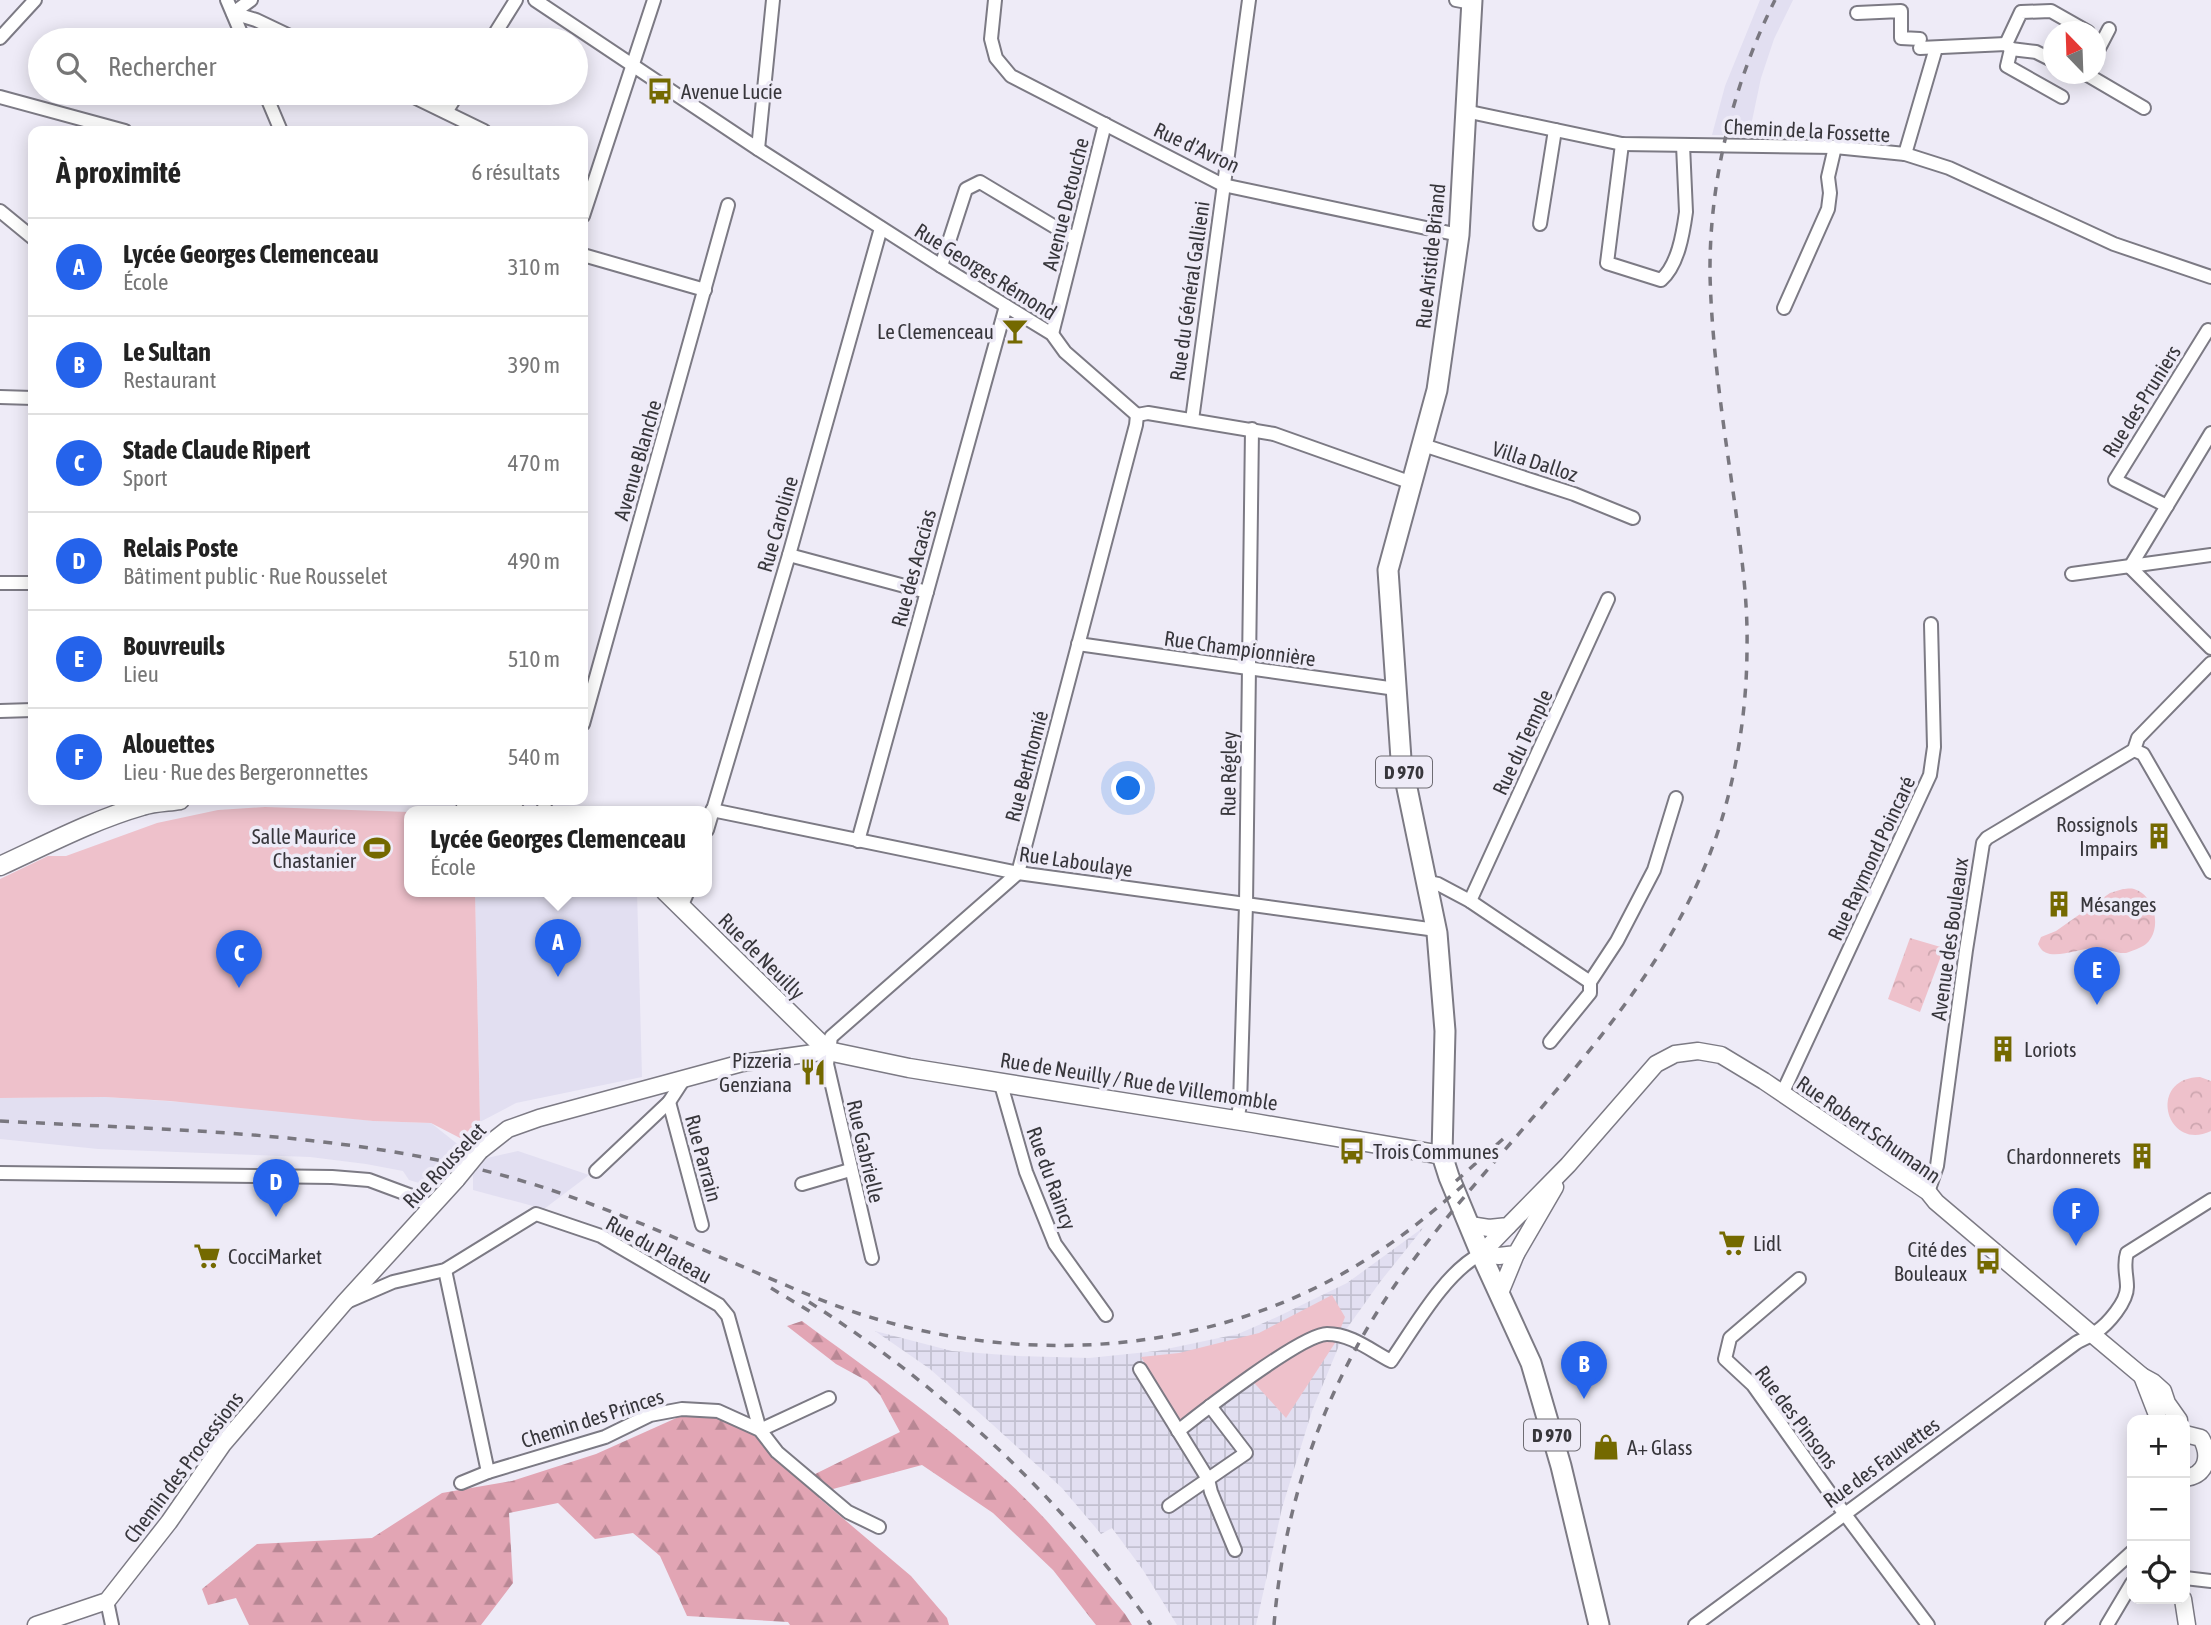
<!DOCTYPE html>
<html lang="fr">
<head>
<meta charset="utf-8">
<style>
	body { margin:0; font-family:"Asap Condensed",sans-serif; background:#f6f6f6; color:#222 }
	.controls { position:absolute; right:21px; bottom:21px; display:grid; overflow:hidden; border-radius:14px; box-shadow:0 4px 18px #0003 }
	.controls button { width:63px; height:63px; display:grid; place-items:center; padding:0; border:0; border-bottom:2px solid #e0e0e0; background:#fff; color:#222; font:35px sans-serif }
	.compass { position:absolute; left:2043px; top:21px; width:63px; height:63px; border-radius:50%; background:#fff; box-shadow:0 4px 18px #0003; rotate:337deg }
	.you { position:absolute; left:1129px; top:789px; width:24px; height:24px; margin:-18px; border:5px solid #fff; border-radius:50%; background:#1a73e8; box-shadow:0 0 0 10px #1a73e833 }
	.badge { display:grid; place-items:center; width:46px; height:46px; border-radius:50%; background:#2563eb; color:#fff; font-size:23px; font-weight:700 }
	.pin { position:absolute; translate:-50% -58px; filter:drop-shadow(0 2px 4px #0008) }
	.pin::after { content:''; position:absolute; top:37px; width:24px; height:21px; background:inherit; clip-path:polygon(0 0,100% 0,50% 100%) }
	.popup { position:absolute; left:404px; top:806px; width:308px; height:91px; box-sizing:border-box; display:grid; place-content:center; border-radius:14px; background:#fff; filter:drop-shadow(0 2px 5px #0005); font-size:23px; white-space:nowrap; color:#767676 }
	.popup b { font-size:26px; color:#222 }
	.popup::after { content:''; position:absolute; left:50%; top:100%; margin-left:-14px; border:14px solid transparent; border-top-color:#fff }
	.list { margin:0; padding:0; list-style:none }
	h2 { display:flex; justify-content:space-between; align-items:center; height:91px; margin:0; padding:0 28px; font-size:30px }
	h2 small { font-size:23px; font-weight:400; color:#767676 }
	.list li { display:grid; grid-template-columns:46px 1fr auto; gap:21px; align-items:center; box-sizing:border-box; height:98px; padding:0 28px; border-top:2px solid #e0e0e0 }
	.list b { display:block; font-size:26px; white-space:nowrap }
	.list p { margin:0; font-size:23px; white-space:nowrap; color:#767676 }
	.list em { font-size:23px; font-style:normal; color:#767676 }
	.icon { flex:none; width:38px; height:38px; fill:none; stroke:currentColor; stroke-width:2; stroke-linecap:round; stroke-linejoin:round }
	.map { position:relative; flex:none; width:2211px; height:1625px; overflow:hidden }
	.search { position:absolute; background:#fff; box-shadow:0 4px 18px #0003; left:28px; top:28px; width:560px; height:77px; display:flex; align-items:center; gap:18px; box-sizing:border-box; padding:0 24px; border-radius:38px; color:#767676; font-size:26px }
	.panel { position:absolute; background:#fff; box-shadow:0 4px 18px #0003; left:28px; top:126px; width:560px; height:679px; border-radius:14px }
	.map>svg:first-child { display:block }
	.built { fill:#e2dff1 }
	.industrial { fill:url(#industrial-grid) }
	.forest { fill:url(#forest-firs) }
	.park { fill:url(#park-crowns) }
	.garden { fill:#eec1cb }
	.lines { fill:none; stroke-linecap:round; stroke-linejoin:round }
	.minor-casing { stroke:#7c7a84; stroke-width:16 }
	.tertiary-casing { stroke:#7c7a84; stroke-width:19 }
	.secondary-casing { stroke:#7c7a84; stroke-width:21 }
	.primary-casing { stroke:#7c7a84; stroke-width:23 }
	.minor { stroke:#fff; stroke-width:12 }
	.tertiary { stroke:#fff; stroke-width:16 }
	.secondary { stroke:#fff; stroke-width:18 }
	.primary { stroke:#fff; stroke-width:19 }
	.rail { stroke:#79777f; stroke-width:3.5; stroke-dasharray:9 9; stroke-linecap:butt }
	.tertiary-bridge-casing { stroke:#7c7a84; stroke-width:19; stroke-linecap:butt }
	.tertiary-bridge { stroke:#fff; stroke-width:16 }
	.labels { text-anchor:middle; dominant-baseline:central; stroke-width:7; stroke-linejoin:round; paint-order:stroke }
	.shield { fill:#eeebf7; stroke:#6e6c73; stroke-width:2 }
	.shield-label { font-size:19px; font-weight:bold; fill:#37363b }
	.poi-label { font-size:21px; fill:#37363b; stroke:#eeebf7; text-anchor:start }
	.street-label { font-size:21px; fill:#37363b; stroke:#eeebf7 }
</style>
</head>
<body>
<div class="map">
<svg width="2211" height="1625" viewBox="0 0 2211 1625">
	<defs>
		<pattern id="industrial-grid" width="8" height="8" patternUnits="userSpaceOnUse" patternTransform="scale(1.75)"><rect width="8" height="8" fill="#e2dff1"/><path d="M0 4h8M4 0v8" fill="none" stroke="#c2c0d0"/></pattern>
		<pattern id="forest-firs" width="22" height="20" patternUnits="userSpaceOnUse" patternTransform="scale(1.75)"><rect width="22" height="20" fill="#e2a5b4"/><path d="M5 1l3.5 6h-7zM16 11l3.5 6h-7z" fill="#b88794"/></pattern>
		<pattern id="park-crowns" width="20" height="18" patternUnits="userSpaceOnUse" patternTransform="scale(1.75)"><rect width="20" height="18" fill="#eec1cb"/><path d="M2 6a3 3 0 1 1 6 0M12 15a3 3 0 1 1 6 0" fill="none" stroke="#cda6af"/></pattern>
	</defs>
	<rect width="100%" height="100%" fill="#eeebf7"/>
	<g class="built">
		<polygon points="1760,0 1793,0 1774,39 1761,78 1749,135 1712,135 1725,86"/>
		<polygon points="475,891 637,891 642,1077 516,1103 480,1122"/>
		<polygon points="105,1097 255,1107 373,1121 431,1123 470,1154 455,1170 427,1176 419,1183 409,1180 403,1171 366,1164 310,1157 98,1149 0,1139 0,1098"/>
		<polygon points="518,1151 589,1175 544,1209 473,1190 473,1175 487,1158"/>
	</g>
	<polygon class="industrial" points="1424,1227 1380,1282 1345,1331 1312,1411 1282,1508 1256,1625 1177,1625 1143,1570 1112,1528 1101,1534 1062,1488 993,1425 930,1369 875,1331 952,1351 1018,1356 1089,1358 1157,1351 1238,1334 1277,1317 1347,1283"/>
	<path class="forest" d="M802,1321C886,1383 975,1443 1046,1520C1073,1550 1099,1583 1125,1614L1132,1625H1096L1053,1570L993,1513L922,1465L833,1489L819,1498L911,1576L947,1618L949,1625H790L788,1622L687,1616L660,1556L633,1533L595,1539L558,1503L509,1513L513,1583L481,1625H249L236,1598L208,1605L202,1589L257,1544L372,1538L442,1493L512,1481L596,1454L683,1415H708L751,1430L801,1481L900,1432L880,1395L867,1381L836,1364L787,1326Z"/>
	<g class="park">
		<path d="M2123,889C2126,889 2130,888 2134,889C2155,895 2163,930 2146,944C2141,948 2132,951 2126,953C2116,954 2108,948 2099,948C2083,947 2066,956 2050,954C2043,952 2041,950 2038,944L2041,937L2056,931L2110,893Z"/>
		<polygon points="1910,938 1944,948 1920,1012 1888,999"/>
		<path d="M2200,1077L2211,1081V1131C2166,1153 2146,1078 2200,1077Z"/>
	</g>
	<g class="garden">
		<polygon points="265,807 409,812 409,891 475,891 480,1122 460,1138 431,1123 373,1121 170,1101 105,1097 0,1098 0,879 48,856 66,856 157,823 218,810"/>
		<polygon points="1332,1295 1345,1317 1335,1343 1286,1418 1247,1375 1181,1424 1141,1357 1179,1353 1259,1333"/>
	</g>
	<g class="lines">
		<g class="minor-casing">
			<g id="minor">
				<polyline points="227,0 244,40"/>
				<polyline points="535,0 758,149 941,266 1052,334 1065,352 1137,415 1148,413 1274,434 1412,483"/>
				<polyline points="995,0 991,39 996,58 1011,76 1223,185 1459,235"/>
				<polyline points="1456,0 1472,3"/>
				<polyline points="233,13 256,20 298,40"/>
				<polyline points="233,13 251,0"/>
				<polyline points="1857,13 1901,11 1901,38 1920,39"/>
				<polyline points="0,38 35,0"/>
				<polyline points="491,40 516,0"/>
				<polyline points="2006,44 2021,12 2051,11 2088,32"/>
				<polyline points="1920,48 2006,44 2011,49 2007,66 2062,97"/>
				<polyline points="2011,49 2036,52 2054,61"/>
				<polyline points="2096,54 2109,29"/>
				<polyline points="2086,74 2144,108"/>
				<polyline points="265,93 281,131"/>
				<polyline points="406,93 484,131"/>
				<polyline points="0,97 125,131"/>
				<polyline points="1465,111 1622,144 1835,147 1905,154 1949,168 2114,244 2211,277"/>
				<polyline points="446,112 458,93"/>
				<path d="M1622,144L1607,263L1661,280C1678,265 1683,234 1686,212L1683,145"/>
				<polyline points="758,149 773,0"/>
				<polyline points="1905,154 1936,48"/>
				<polyline points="0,211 33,238"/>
				<polyline points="583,216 654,0"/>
				<polyline points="1540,224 1555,130"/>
				<polyline points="583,255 705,290"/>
				<polyline points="941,266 966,189 980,182 1075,239"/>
				<polyline points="1784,308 1828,209 1830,193 1828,177 1835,147"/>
				<polyline points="1052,334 1105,124"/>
				<polyline points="0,397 33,398"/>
				<polyline points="1192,420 1249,0"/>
				<polyline points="1423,445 1574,494 1633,518"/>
				<polyline points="2167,506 2115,480 2208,330"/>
				<polyline points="789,555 927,592"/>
				<polyline points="2130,567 2211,433"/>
				<polyline points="2130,567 2211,648"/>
				<polyline points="2072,574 2211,555"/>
				<polyline points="0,583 33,583"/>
				<polyline points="1078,644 1396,689"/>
				<polyline points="0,711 33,710"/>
				<polyline points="583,724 728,205"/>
				<polyline points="2134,750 2143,754 2211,872"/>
				<polyline points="712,810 1018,873 1429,929 1437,933"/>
				<polyline points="543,811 546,800"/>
				<polyline points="707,830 789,555 881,228"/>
				<polyline points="858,841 1006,306"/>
				<polyline points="1428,882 1438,884 1470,901 1590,982 1590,993 1550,1042"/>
				<polyline points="1470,901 1608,599"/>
				<polyline points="681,907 688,891"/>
				<polyline points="1590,982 1617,941 1654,870 1676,798"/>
				<polyline points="1000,1081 1026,1172 1055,1244 1106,1315"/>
				<polyline points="1782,1094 1930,775 1934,747 1931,624"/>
				<polyline points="669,1102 702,1225"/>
				<polyline points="1237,1120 1240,1105 1246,904 1252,429"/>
				<polyline points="596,1171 669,1102 684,1079"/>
				<polyline points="0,1173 332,1177 369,1180 412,1196 432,1207"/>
				<polyline points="802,1184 850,1170"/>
				<polyline points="1928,1192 1937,1166 1966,950 1983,843 1987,838 2134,750 2138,738 2211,663"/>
				<polyline points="872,1258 827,1064 831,1037 1018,873 1136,425 1137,415"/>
				<polyline points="445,1270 488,1472"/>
				<polyline points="1799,1279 1730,1338 1725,1359 1753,1385 1844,1513 1928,1625"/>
				<polyline points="349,1301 393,1282 445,1270 536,1214 601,1236 719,1305 728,1316 760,1430 829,1398"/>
				<polyline points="1140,1369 1208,1479 1211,1492 1235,1550"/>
				<path d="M1178,1431C1202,1412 1302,1334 1327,1334C1351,1334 1370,1350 1391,1361C1414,1328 1445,1272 1481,1254"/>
				<polyline points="461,1483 488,1472 605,1437 650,1415 682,1409 718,1411 760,1430 777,1452 848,1512 879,1527"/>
				<polyline points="1169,1506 1246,1453 1210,1406"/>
				<polyline points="2185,1578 2211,1581"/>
				<polyline points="107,1601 112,1625"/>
				<path d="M1695,1625L2076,1343C2082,1339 2090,1337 2096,1332C2108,1324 2127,1302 2127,1287C2127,1275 2123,1265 2127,1253L2211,1200"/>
				<polyline points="2052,1625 2132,1552"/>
				<polyline points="2107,1625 2132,1583"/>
			</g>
		</g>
		<g class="tertiary-casing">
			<g id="tertiary">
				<polyline points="480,1151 508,1129 539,1118 742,1063 828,1051"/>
				<polyline points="1470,1225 1489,1228 1508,1226 1568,1165 1656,1064 1675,1054 1698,1051 1721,1055 1764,1081 1928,1192 1936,1202 2093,1335 2142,1376 2153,1382 2163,1391 2167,1403 2179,1420"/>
				<polyline points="1481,1254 1499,1256 1516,1254 1555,1187"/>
				<polyline points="1481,1254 1508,1226"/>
				<polyline points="1500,1293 1516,1254"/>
				<polyline points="2142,1376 2159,1420"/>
				<path d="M2185,1434L2201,1438C2211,1456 2207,1475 2185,1478"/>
				<polyline points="2183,1599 2187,1625"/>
				<polyline points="36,1625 107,1601 169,1522 223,1444 344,1303 457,1179"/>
			</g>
		</g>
		<g class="secondary-casing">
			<g id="secondary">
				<polyline points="466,804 475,800 515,811"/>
				<path d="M0,866C46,845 93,820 142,806C154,802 167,802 180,800"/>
				<polyline points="665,891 828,1051 909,1068 1254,1123 1442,1155"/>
			</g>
		</g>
		<g class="primary-casing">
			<polyline id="primary" points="1472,0 1459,235 1437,390 1388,570 1401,759 1437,933 1445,1031 1442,1155 1449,1177 1481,1254 1531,1363 1561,1466 1599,1625"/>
		</g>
		<use href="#minor" class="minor"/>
		<use href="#tertiary" class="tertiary"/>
		<use href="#secondary" class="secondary"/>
		<use href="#primary" class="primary"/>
		<g class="rail">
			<path d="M0,1121C166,1130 332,1131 494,1173C582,1196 664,1233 748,1269C781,1283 814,1298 848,1310C1023,1370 1222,1356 1378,1252C1410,1231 1440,1206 1469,1180"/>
			<polyline points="1456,1181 1503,1139"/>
			<polyline points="771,1288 816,1315"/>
			<path d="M809,1302C944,1388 1059,1495 1151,1625"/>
			<path d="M1274,1625C1284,1500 1327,1380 1400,1278C1508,1129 1665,1003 1721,822C1738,766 1747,706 1747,647C1748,600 1741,552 1735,505C1724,429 1712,352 1710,275C1709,181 1733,84 1775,0"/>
		</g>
		<g class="tertiary-bridge-casing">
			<polyline id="tertiary-bridge" points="457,1179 480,1151"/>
		</g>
		<use href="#tertiary-bridge" class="tertiary-bridge"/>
	</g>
	<defs>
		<g id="bus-bare" transform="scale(2.1)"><path d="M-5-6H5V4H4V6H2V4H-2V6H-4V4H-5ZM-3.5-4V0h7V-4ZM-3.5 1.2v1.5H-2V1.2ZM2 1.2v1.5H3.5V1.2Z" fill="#746900" stroke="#eeebf7" stroke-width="2.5" paint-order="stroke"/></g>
		<g id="bar-bare" transform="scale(2.1)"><path d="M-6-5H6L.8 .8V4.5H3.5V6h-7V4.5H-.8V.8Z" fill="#746900" stroke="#eeebf7" stroke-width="2.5" paint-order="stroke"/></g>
		<g id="building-bare" transform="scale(2.1)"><path d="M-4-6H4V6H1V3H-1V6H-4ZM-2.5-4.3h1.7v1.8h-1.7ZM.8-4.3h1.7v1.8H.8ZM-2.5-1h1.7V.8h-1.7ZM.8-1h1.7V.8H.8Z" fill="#746900" stroke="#eeebf7" stroke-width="2.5" paint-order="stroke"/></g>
		<g id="stadium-bare" transform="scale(2.1)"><path d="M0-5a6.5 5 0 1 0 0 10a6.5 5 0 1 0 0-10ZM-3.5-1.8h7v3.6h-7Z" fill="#746900" stroke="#eeebf7" stroke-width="2.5" paint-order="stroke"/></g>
		<g id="restaurant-bare" transform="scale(2.1)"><path d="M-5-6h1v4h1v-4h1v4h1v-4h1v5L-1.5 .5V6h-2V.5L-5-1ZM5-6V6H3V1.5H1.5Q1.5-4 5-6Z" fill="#746900" stroke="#eeebf7" stroke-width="2.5" paint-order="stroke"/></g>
		<g id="supermarket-bare" transform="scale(2.1)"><path d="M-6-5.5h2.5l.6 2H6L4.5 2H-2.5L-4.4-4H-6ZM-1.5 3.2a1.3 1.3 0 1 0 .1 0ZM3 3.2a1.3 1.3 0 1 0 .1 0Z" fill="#746900" stroke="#eeebf7" stroke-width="2.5" paint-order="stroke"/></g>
		<g id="shop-bare" transform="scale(2.1)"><path d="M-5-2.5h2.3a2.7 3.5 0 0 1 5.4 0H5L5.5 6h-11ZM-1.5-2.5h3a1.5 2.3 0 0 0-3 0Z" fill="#746900" stroke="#eeebf7" stroke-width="2.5" paint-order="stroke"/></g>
	</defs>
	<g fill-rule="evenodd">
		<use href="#bus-bare" x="660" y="91"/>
		<use href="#bar-bare" x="1015" y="331"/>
		<use href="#building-bare" x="2159" y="836"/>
		<use href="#stadium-bare" x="377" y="848"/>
		<use href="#building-bare" x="2059" y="904"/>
		<use href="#building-bare" x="2003" y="1049"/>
		<use href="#restaurant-bare" x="813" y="1072"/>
		<use href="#bus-bare" x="1352" y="1151"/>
		<use href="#building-bare" x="2142" y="1156"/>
		<use href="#supermarket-bare" x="1732" y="1243"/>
		<use href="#supermarket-bare" x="207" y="1256"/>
		<use href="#bus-bare" x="1988" y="1261"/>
		<use href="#shop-bare" x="1606" y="1447"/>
	</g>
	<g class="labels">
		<g class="shield">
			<rect x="1376" y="756.5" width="56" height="31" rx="5"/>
			<rect x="1524" y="1419.5" width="56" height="31" rx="5"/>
		</g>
		<g class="shield-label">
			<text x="1404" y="772">D 970</text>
			<text x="1552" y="1435">D 970</text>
		</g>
		<g class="poi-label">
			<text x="681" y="91">Avenue Lucie</text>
			<text x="994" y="331" text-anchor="end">Le Clemenceau</text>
			<text x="2138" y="824" text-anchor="end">Rossignols<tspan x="2138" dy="24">Impairs</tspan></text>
			<text x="356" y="836" text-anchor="end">Salle Maurice<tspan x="356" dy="24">Chastanier</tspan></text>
			<text x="2080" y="904">Mésanges</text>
			<text x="2024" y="1049">Loriots</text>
			<text x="792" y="1060" text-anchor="end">Pizzeria<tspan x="792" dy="24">Genziana</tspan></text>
			<text x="1373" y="1151">Trois Communes</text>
			<text x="2121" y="1156" text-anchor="end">Chardonnerets</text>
			<text x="1753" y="1243">Lidl</text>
			<text x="1967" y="1249" text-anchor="end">Cité des<tspan x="1967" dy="24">Bouleaux</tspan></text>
			<text x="228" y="1256">CocciMarket</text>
			<text x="1627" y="1447">A+ Glass</text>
		</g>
		<g class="street-label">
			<text transform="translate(1807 130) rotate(3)">Chemin de la Fossette</text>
			<text transform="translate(1197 147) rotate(25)">Rue d'Avron</text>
			<text transform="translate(1065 204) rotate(-76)">Avenue Detouche</text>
			<text transform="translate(1430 256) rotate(-84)">Rue Aristide Briand</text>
			<text transform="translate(986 271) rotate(32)">Rue Georges Rémond</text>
			<text transform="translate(1189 291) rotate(-82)">Rue du Général Gallieni</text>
			<text transform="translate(2141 401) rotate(-58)">Rue des Pruniers</text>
			<text transform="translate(637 460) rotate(-74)">Avenue Blanche</text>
			<text transform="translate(1535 461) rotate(18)">Villa Dalloz</text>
			<text transform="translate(777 524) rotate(-74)">Rue Caroline</text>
			<text transform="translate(913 568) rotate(-75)">Rue des Acacias</text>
			<text transform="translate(1240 648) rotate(8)">Rue Championnière</text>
			<text transform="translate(1522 742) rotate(-65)">Rue du Temple</text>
			<text transform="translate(1026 766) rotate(-75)">Rue Berthomié</text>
			<text transform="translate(1228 774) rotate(-89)">Rue Régley</text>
			<text transform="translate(1871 858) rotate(-65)">Rue Raymond Poincaré</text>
			<text transform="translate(1076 861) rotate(8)">Rue Laboulaye</text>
			<text transform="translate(1949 939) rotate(-82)">Avenue des Bouleaux</text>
			<text transform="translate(762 956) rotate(45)">Rue de Neuilly</text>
			<text transform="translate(1139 1081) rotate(9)">Rue de Neuilly / Rue de Villemomble</text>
			<text transform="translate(1869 1129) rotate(35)">Rue Robert Schumann</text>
			<text transform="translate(866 1151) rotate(77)">Rue Gabrielle</text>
			<text transform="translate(704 1158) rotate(75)">Rue Parrain</text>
			<text transform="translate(444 1165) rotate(-46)">Rue Rousselet</text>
			<text transform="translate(1052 1178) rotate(70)">Rue du Raincy</text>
			<text transform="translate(659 1249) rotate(29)">Rue du Plateau</text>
			<text transform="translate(1797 1417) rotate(53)">Rue des Pinsons</text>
			<text transform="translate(592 1418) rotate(-18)">Chemin des Princes</text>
			<text transform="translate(1881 1462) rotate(-36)">Rue des Fauvettes</text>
			<text transform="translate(183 1467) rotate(-53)">Chemin des Processions</text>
		</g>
	</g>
</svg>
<div class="controls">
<button>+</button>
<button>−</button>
<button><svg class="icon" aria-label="locate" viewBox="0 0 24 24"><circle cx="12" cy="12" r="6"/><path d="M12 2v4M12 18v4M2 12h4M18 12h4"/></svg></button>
</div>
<svg class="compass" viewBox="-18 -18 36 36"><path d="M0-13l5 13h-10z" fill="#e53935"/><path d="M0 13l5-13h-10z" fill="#767676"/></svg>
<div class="you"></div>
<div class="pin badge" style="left:558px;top:977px">A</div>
<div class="popup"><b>Lycée Georges Clemenceau</b>École</div>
<div class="pin badge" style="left:1584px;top:1399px">B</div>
<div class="pin badge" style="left:239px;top:988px">C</div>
<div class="pin badge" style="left:276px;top:1217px">D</div>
<div class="pin badge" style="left:2097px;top:1005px">E</div>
<div class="pin badge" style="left:2076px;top:1246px">F</div>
<div class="search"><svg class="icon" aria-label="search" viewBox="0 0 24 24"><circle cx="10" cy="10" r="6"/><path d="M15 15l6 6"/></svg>Rechercher</div>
<section class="panel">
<h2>À proximité<small>6 résultats</small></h2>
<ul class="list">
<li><span class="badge">A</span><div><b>Lycée Georges Clemenceau</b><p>École</p></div><em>310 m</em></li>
<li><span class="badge">B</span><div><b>Le Sultan</b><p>Restaurant</p></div><em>390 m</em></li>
<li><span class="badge">C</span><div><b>Stade Claude Ripert</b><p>Sport</p></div><em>470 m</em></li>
<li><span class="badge">D</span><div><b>Relais Poste</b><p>Bâtiment public · Rue Rousselet</p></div><em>490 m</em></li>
<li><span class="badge">E</span><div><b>Bouvreuils</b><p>Lieu</p></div><em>510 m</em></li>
<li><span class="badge">F</span><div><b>Alouettes</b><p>Lieu · Rue des Bergeronnettes</p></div><em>540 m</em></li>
</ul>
</section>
</div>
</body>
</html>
